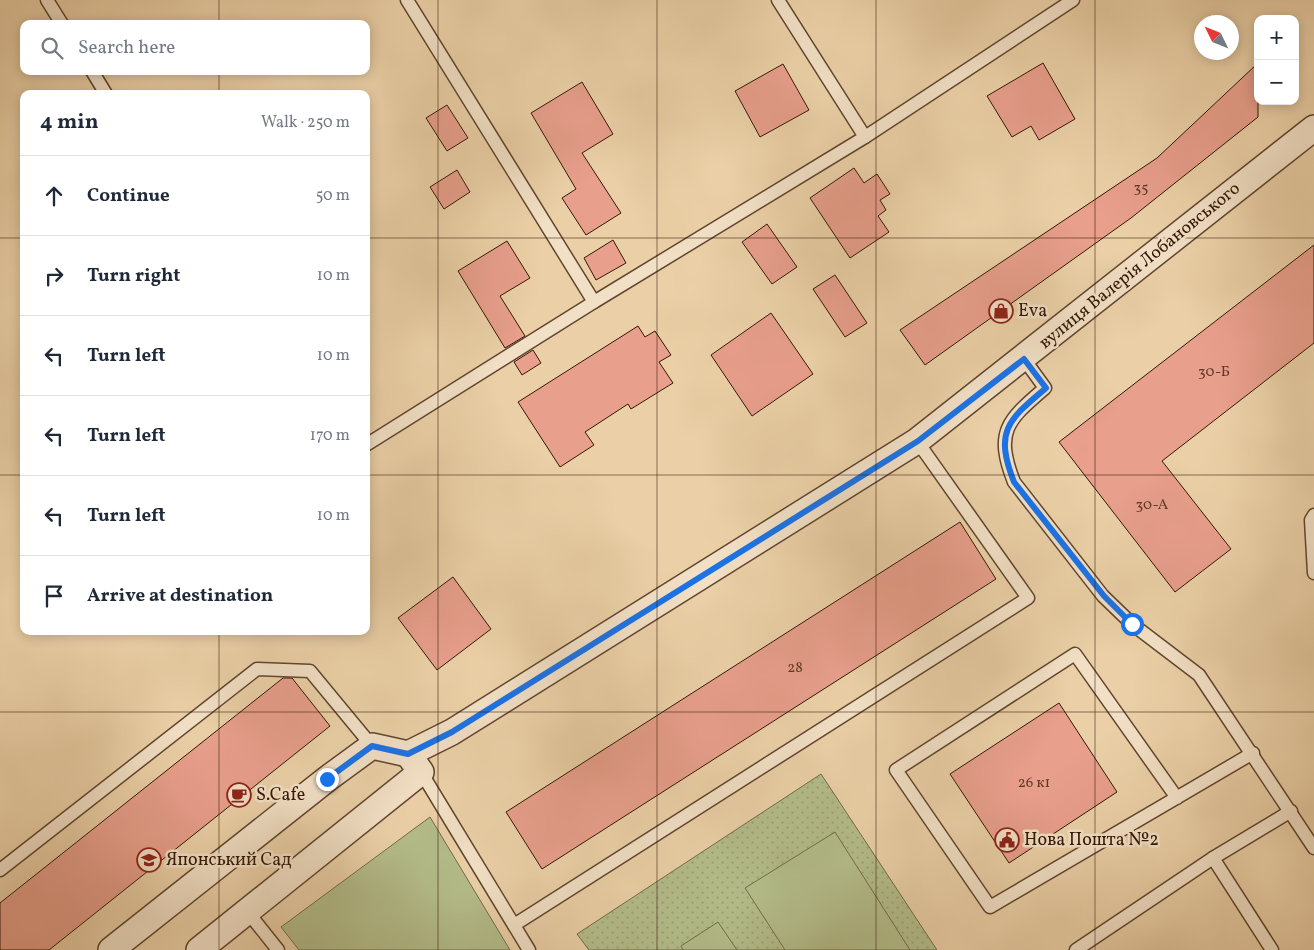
<!DOCTYPE html>
<html lang="en">
<head>
<meta charset="utf-8">
<style>
	body { margin:0; font-family:Vollkorn,serif; background:#f2f2f3; color:#1f2937 }
	.controls { position:absolute; right:15px; top:15px; display:grid; overflow:hidden; border-radius:10px; box-shadow:0 2px 12px #0003 }
	.controls button { width:45px; height:45px; display:grid; place-items:center; padding:0; border:0; border-bottom:1px solid #e0e1e3; background:#fff; color:#1f2937; font:25px sans-serif }
	.compass { position:absolute; left:1194px; top:15px; width:45px; height:45px; border-radius:50%; background:#fff; box-shadow:0 2px 12px #0003; rotate:313deg }
	.stop { position:absolute; width:15px; height:15px; margin:-11px; border:4px solid #1a73e8; border-radius:50%; background:#fff }
	.stop.end { background:#1a73e8; border-color:#fff; box-shadow:0 1px 5px #0008 }
	.list { margin:0; padding:0; list-style:none }
	h2 { display:flex; justify-content:space-between; align-items:center; height:65px; margin:0; padding:0 20px; font-size:21px }
	h2 small { font-size:16px; font-weight:400; color:#747a83 }
	.list li { display:grid; grid-template-columns:32px 1fr auto; gap:15px; align-items:center; box-sizing:border-box; height:80px; padding:0 20px; border-top:1px solid #e0e1e3 }
	.list b { display:block; font-size:19px; white-space:nowrap }
	.list em { font-size:16px; font-style:normal; color:#747a83 }
	.icon { flex:none; width:28px; height:28px; fill:none; stroke:currentColor; stroke-width:2; stroke-linecap:round; stroke-linejoin:round }
	.map { position:relative; flex:none; width:1314px; height:950px; overflow:hidden }
	.search { position:absolute; background:#fff; box-shadow:0 2px 12px #0003; left:20px; top:20px; width:350px; height:55px; display:flex; align-items:center; gap:12px; box-sizing:border-box; padding:0 18px; border-radius:10px; color:#747a83; font-size:19px }
	.panel { position:absolute; background:#fff; box-shadow:0 2px 12px #0003; left:20px; top:90px; width:350px; height:545px; border-radius:10px }
	.map>svg:first-child { display:block }
	.grass { fill:url(#grass-dots); stroke:#736a48 }
	.park { fill:#b3bc8a; stroke:#736a48 }
	.building { fill:#e89f8c; stroke:#331806 }
	.lines { fill:none; stroke-linecap:round; stroke-linejoin:round }
	.service-casing { stroke:#61462e; stroke-width:15 }
	.minor-casing { stroke:#61462e; stroke-width:28 }
	.service { stroke:#f2e0c6; stroke-width:12 }
	.minor { stroke:#f2e0c6; stroke-width:25 }
	.route { stroke:#1a73e8; stroke-width:6 }
	.grid { fill:none; stroke:#331806; stroke-width:1; stroke-opacity:0.55 }
	.labels { text-anchor:middle; dominant-baseline:central; stroke-width:5; stroke-linejoin:round; paint-order:stroke }
	.number-label { font-size:15px; fill:#603a28 }
	.street-label { font-size:18px; fill:#331806; stroke:#f2e0c6 }
	.poi-label { font-size:18px; fill:#331806; stroke:#f2e0c6; text-anchor:start }
</style>
</head>
<body>
<div class="map">
<svg width="1314" height="950" viewBox="0 0 1314 950">
	<defs>
		<pattern id="grass-dots" width="8" height="8" patternUnits="userSpaceOnUse" patternTransform="scale(1.25)"><rect width="8" height="8" fill="#b3bc8a"/><path d="M2 2h.1M6 6h.1" fill="none" stroke="#9aa176" stroke-width="1.8" stroke-linecap="round"/></pattern>
	</defs>
	<rect width="100%" height="100%" fill="#ebd0a7"/>
	<filter id="stains"><feTurbulence type="fractalNoise" baseFrequency=".004" numOctaves="4"/><feColorMatrix values="0 0 0 0 .2 0 0 0 0 .09 0 0 0 0 .02 0 0 0 .5 -.17"/></filter>
	<radialGradient id="worn" r=".72"><stop offset=".6" stop-color="#630" stop-opacity="0"/><stop offset="1" stop-color="#630" stop-opacity=".3"/></radialGradient>
	<polygon class="grass" points="821,774 937,950 589,950 577,934"/>
	<g class="park">
		<polygon points="430,817 510,950 299,950 281,927"/>
		<polygon points="835,832 910,950 785,950 745,888"/>
		<polygon points="718,922 737,950 683,950 681,946"/>
	</g>
	<g class="building">
		<polygon points="1043,63 1075,119 1039,140 1031,126 1012,137 987,96"/>
		<polygon points="1258,63 1258,117 1131,218 925,365 900,330 1157,158"/>
		<polygon points="783,64 809,110 760,137 735,91"/>
		<polygon points="582,82 613,134 582,153 621,213 586,235 562,198 576,189 531,113"/>
		<polygon points="447,105 468,138 447,151 426,118"/>
		<polygon points="854,168 864,183 877,174 890,194 880,200 886,210 878,216 889,232 850,258 810,198"/>
		<polygon points="457,170 470,192 444,209 430,187"/>
		<polygon points="767,224 797,267 772,284 742,242"/>
		<polygon points="613,240 626,263 596,280 584,258"/>
		<polygon points="507,241 530,278 500,296 525,336 505,348 458,271"/>
		<polygon points="1314,245 1314,343 1162,461 1231,549 1175,592 1059,442"/>
		<polygon points="835,275 867,323 845,337 813,289"/>
		<polygon points="771,313 813,374 752,416 711,355"/>
		<polygon points="638,326 645,337 655,331 671,355 659,362 673,383 631,409 628,404 585,432 594,445 560,467 518,402"/>
		<polygon points="533,350 541,363 522,375 514,362"/>
		<polygon points="960,522 996,579 542,869 506,812"/>
		<polygon points="453,577 491,629 437,670 398,618"/>
		<polygon points="283,678 292,678 330,726 49,950 0,950 0,903"/>
		<polygon points="1059,703 1117,792 1009,863 950,774"/>
	</g>
	<g class="lines">
		<g class="service-casing">
			<g id="service">
				<polyline points="47,0 62,24"/>
				<polyline points="778,0 865,137"/>
				<polyline points="92,71 106,94"/>
				<polyline points="594,302 865,137 1073,0"/>
				<path d="M1024,359L1045,388C1008,420 994,431 1014,482L1103,596L1132,624L1199,675L1314,848"/>
				<polyline points="366,445 594,302 407,0"/>
				<polyline points="1314,515 1311,520 1314,573"/>
				<polyline points="421,772 529,950"/>
				<polyline points="1177,798 1075,654 896,770 990,907 1253,753"/>
				<polyline points="1213,858 1291,811"/>
				<polyline points="0,870 257,669 310,671 372,746"/>
				<polyline points="247,911 278,950"/>
				<polyline points="514,925 1028,598 917,441"/>
				<polyline points="1076,950 1213,858 1272,950"/>
			</g>
		</g>
		<g class="minor-casing">
			<g id="minor">
				<polyline points="111,950 327,779 372,746 408,754 452,732 917,441 1314,128"/>
				<polyline points="199,950 421,772 408,754"/>
			</g>
		</g>
		<use href="#service" class="service"/>
		<use href="#minor" class="minor"/>
	</g>
	<g class="lines">
		<path class="route" d="M327,779L372,746L408,754L452,732L918,441L1024,359L1046,388C1008,420 994,431 1014,482L1104,596L1132,624"/>
	</g>
	<path class="grid" d="M219,0V24M438,0V950M657,0V950M876,0V950M1095,0V950M219,71V94M0,238H24M366,238H1314M0,475H24M366,475H1314M219,631V950M0,712H1314"/>
	<defs>
		<g id="shop-ring" transform="scale(1.25)"><circle r="9.5" fill="#f2e0c6" stroke="#8f2418" stroke-width="1.5"/><path d="M-5-2.5h2.3a2.7 3.5 0 0 1 5.4 0H5L5.5 6h-11ZM-1.5-2.5h3a1.5 2.3 0 0 0-3 0Z" fill="#8f2418"/></g>
		<g id="cafe-ring" transform="scale(1.25)"><circle r="9.5" fill="#f2e0c6" stroke="#8f2418" stroke-width="1.5"/><path d="M-5.5-4.5H6V0H3Q3 3.5 0 3.5H-2.5Q-5.5 3.5-5.5 0ZM3-3.2v2h1.7v-2ZM-6 4.5H4V6H-6Z" fill="#8f2418"/></g>
		<g id="civic-ring" transform="scale(1.25)"><circle r="9.5" fill="#f2e0c6" stroke="#8f2418" stroke-width="1.5"/><path d="M-.6-6.5H3V-4.5H.6V-3L4-1V1h2V6H-6V1h2V-1L-.6-3ZM-1.2 2.5V6h2.4V2.5Z" fill="#8f2418"/></g>
		<g id="school-ring" transform="scale(1.25)"><circle r="9.5" fill="#f2e0c6" stroke="#8f2418" stroke-width="1.5"/><path d="M0-5L7-2L0 1L-7-2ZM-4 1L0 2.5L4 1V4Q0 6-4 4Z" fill="#8f2418"/></g>
	</defs>
	<g fill-rule="evenodd">
		<use href="#shop-ring" x="1001" y="311"/>
		<use href="#cafe-ring" x="239" y="795"/>
		<use href="#civic-ring" x="1007" y="840"/>
		<use href="#school-ring" x="149" y="860"/>
	</g>
	<g class="labels">
		<g class="number-label">
			<text x="1141" y="188">35</text>
			<text x="1214" y="372">30-Б</text>
			<text x="1152" y="505">30-А</text>
			<text x="795" y="668">28</text>
			<text x="1034" y="783">26 к1</text>
		</g>
		<g class="street-label">
			<text transform="translate(1140 266) rotate(-39)">вулиця Валерія Лобановського</text>
		</g>
		<g class="poi-label">
			<text x="1018" y="311">Eva</text>
			<text x="256" y="795">S.Cafe</text>
			<text x="1024" y="840">Нова Пошта №2</text>
			<text x="166" y="860">Японський Сад</text>
		</g>
	</g>
	<rect width="100%" height="100%" filter="url(#stains)"/>
	<rect width="100%" height="100%" fill="url(#worn)"/>
</svg>
<div class="controls">
<button>+</button>
<button>−</button>
</div>
<svg class="compass" viewBox="-18 -18 36 36"><path d="M0-13l5 13h-10z" fill="#e53935"/><path d="M0 13l5-13h-10z" fill="#747a83"/></svg>
<div class="stop" style="left:1132px;top:624px"></div>
<div class="stop end" style="left:327px;top:779px"></div>
<div class="search"><svg class="icon" aria-label="search" viewBox="0 0 24 24"><circle cx="10" cy="10" r="6"/><path d="M15 15l6 6"/></svg>Search here</div>
<section class="panel">
<h2>4 min<small>Walk · 250 m</small></h2>
<ul class="list">
<li><svg class="icon" aria-label="ahead" viewBox="0 0 24 24"><path d="M12 20V5M6 11l6-6 6 6"/></svg><div><b>Continue</b></div><em>50 m</em></li>
<li><svg class="icon" aria-label="right" viewBox="0 0 24 24"><path d="M7 20v-9h11M14 6l5 5-5 5"/></svg><div><b>Turn right</b></div><em>10 m</em></li>
<li><svg class="icon" aria-label="left" viewBox="0 0 24 24"><path d="M17 20v-9H6M10 6l-5 5 5 5"/></svg><div><b>Turn left</b></div><em>10 m</em></li>
<li><svg class="icon" aria-label="left" viewBox="0 0 24 24"><path d="M17 20v-9H6M10 6l-5 5 5 5"/></svg><div><b>Turn left</b></div><em>170 m</em></li>
<li><svg class="icon" aria-label="left" viewBox="0 0 24 24"><path d="M17 20v-9H6M10 6l-5 5 5 5"/></svg><div><b>Turn left</b></div><em>10 m</em></li>
<li><svg class="icon" aria-label="arrive" viewBox="0 0 24 24"><path d="M6 21V4h12l-3 4 3 4H6"/></svg><div><b>Arrive at destination</b></div></li>
</ul>
</section>
</div>
</body>
</html>
